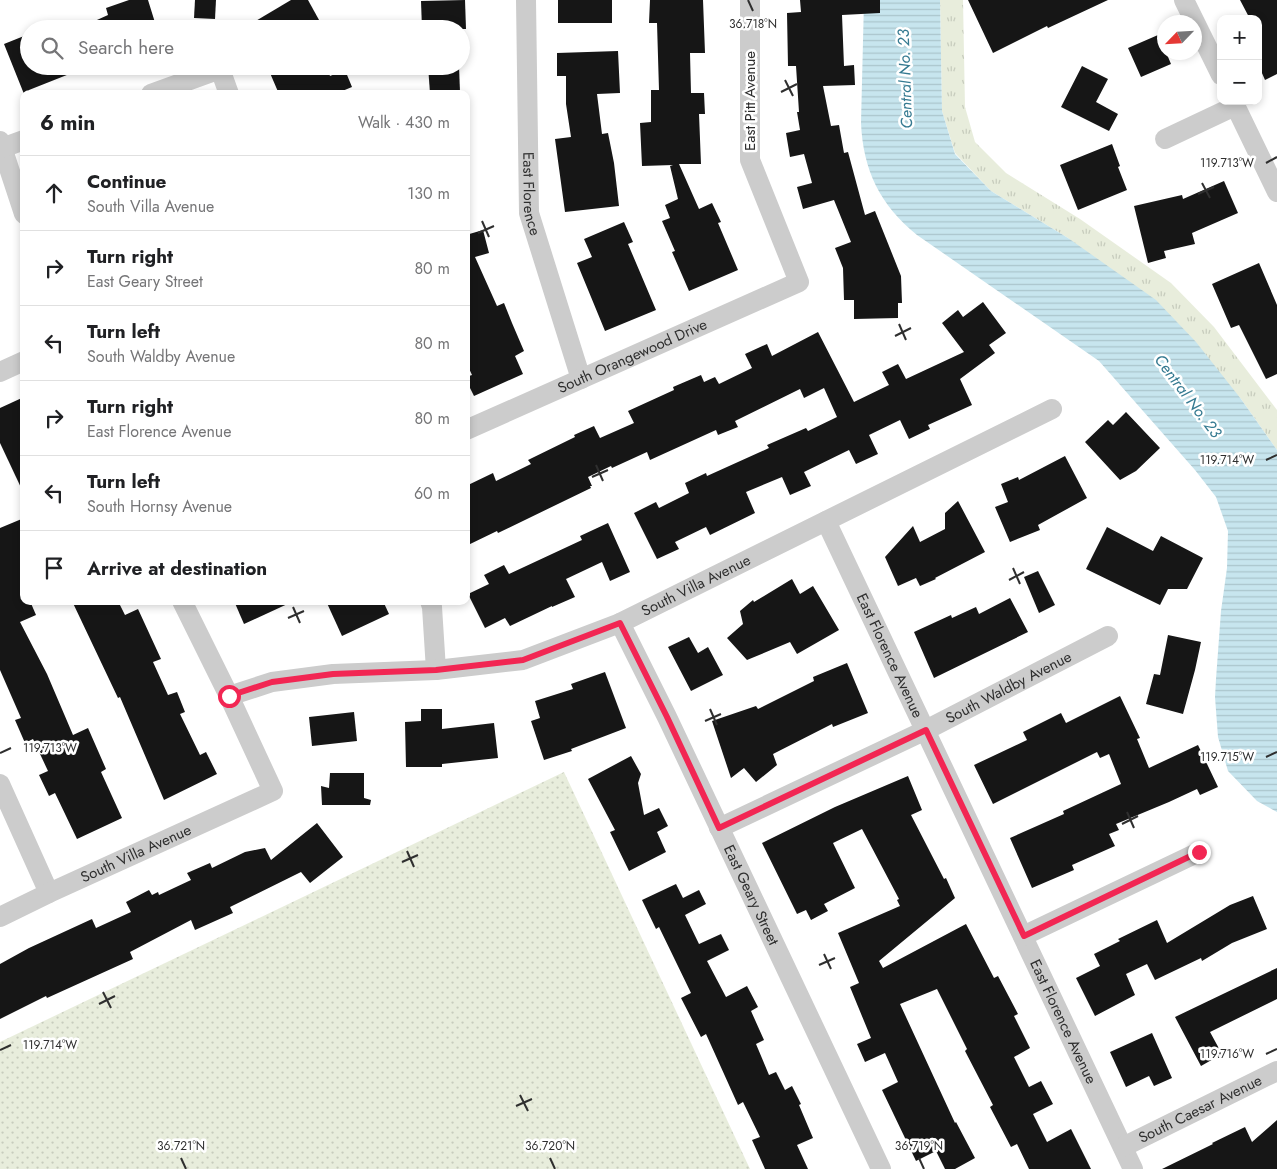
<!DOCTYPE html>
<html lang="en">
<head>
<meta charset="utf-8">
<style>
	body { margin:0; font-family:Jost,sans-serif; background:#f6f6f6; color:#202124 }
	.controls { position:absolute; right:15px; top:15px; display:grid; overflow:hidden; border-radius:10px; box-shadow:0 2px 8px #0003 }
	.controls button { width:45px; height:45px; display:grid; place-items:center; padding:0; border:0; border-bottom:1px solid #e0e0e0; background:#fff; color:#202124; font:25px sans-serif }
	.compass { position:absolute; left:1157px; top:15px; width:45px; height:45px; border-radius:50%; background:#fff; box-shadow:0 2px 8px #0003; rotate:245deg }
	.stop { position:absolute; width:15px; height:15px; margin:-11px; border:4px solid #f22653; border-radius:50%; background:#fff }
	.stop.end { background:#f22653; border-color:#fff; box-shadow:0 1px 5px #0008 }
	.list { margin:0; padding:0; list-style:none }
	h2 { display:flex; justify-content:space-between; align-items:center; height:65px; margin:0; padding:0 20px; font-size:21px }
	h2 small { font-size:16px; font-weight:400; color:#757577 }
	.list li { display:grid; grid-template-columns:32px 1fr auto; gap:15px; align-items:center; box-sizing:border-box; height:75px; padding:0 20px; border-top:1px solid #e0e0e0 }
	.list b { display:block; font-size:19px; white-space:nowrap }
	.list p { margin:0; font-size:16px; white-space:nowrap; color:#757577 }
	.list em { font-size:16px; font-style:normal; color:#757577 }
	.icon { flex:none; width:28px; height:28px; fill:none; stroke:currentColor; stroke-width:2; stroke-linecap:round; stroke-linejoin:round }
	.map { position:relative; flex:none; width:1277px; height:1169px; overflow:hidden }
	.search { position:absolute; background:#fff; box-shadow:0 2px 8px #0003; left:20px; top:20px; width:450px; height:55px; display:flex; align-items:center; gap:12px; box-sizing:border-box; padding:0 18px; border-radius:28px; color:#757577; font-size:19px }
	.panel { position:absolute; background:#fff; box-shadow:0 2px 8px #0003; left:20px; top:90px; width:450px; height:515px; border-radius:10px }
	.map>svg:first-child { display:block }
	.grass { fill:url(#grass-dots) }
	.park { fill:url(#park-tufts) }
	.water { fill:url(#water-rules) }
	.building { fill:#161616 }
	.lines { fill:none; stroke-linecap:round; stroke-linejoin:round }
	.street { stroke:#ccc; stroke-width:20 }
	.route { stroke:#f22653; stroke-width:6 }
	.ticks { fill:none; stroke:#2f2f2f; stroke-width:2 }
	.labels { text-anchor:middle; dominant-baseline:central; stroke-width:5; stroke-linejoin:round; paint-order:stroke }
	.street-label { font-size:15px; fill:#2f2f2f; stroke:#fff }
	.water-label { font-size:16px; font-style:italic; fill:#357a91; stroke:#fff }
	.ticks-label { font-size:12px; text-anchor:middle; fill:#2f2f2f; stroke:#fff; stroke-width:5; stroke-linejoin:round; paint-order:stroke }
</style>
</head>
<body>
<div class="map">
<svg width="1277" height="1169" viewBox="0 0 1277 1169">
	<defs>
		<pattern id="grass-dots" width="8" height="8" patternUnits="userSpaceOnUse" patternTransform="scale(1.25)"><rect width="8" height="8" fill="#e8eddc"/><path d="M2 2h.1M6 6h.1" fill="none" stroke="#c7ccbd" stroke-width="1.8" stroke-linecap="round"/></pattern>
		<pattern id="park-tufts" width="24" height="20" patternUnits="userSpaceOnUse" patternTransform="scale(1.25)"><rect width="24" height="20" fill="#e8eddc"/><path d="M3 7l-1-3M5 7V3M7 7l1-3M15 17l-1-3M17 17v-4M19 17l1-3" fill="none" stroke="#c7ccbd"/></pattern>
		<pattern id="water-rules" width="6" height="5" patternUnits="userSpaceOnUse" patternTransform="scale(1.25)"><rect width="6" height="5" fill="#c7e5ee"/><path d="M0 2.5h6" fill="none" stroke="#abc5cc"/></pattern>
	</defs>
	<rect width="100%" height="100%" fill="#fff"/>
	<polygon class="grass" points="564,772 750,1169 0,1169 0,1042"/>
	<polygon class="park" points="940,0 963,0 965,107 975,142 1006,173 1080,219 1171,283 1214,327 1277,410 1277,450 1241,399 1068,238 991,191 955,153 942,111"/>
	<path class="water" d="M864,0H940L942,111L955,154L991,191L1068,238L1156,300L1196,342L1241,399L1277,450V812L1257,801L1228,771L1218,737L1215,697L1216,679L1221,611L1227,568L1228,531L1216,497L1195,470L1099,361L917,235C880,205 863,170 861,123Z"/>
	<g class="building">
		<polygon points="129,0 148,0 157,29 77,29 108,15 106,8"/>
		<polygon points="195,0 216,0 215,19 194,18"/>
		<polygon points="291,0 308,0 324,29 242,29"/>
		<polygon points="465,0 466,29 422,29 421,1"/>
		<rect x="558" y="0" width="54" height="23"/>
		<polygon points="650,0 703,0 705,53 690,53 691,93 704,93 705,114 699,114 701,164 679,164 699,209 712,203 721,222 718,223 738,270 689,291 672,252 675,251 662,221 670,218 665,205 678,199 670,166 673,165 642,166 640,123 651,122 651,90 659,90 657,23 649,23"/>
		<polygon points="800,0 880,0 880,13 842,15 844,66 854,65 855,85 823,86 831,126 839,125 844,153 848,152 865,215 875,211 901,276 902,303 898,303 898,318 854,319 854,300 844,300 843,268 835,248 851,242 834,200 803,209 797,187 812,183 804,154 790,157 786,133 800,130 797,112 799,112 796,66 788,66 787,13 801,12"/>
		<polygon points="968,0 1108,0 1048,28 1047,26 993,53"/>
		<polygon points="1240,0 1277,0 1277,74 1265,80 1258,64 1258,19 1250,19"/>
		<polygon points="29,34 29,66 87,67 29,90 29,94 24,94 4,44"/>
		<polygon points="1158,35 1164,49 1164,52 1166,52 1171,64 1141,77 1128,48"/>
		<polygon points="618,51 620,93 597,94 602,134 608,133 614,163 619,206 565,212 555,139 571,137 566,104 566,76 557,76 557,53"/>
		<polygon points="287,66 326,66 330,76 345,70 352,87 335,94 279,94 270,73"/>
		<polygon points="428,66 459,66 460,92 430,93"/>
		<polygon points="1082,66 1108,79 1096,102 1118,114 1109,131 1061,107"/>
		<polygon points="1112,144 1120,166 1118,167 1127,190 1078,210 1060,165"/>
		<polygon points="1224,181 1238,213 1192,233 1195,244 1164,251 1166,258 1148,263 1134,206 1182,195 1183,199"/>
		<polygon points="624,222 633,242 628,244 656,310 605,331 577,263 592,257 584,239"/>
		<polygon points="483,230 489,253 475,257 497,306 504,303 512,323 524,351 515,356 523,374 474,396 466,380 466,377 472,375 466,362 466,235"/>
		<polygon points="1259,263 1277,305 1277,374 1266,379 1239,325 1231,328 1212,284"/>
		<polygon points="983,302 1006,333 989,345 995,353 960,379 972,405 928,425 930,429 909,439 900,420 869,435 878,454 856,464 849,450 804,472 811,486 790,495 782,477 746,492 755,513 710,535 706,527 675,542 679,549 657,559 634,513 656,502 659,508 689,493 685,483 706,473 707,476 769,448 767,445 806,428 808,431 837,417 824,388 804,398 800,389 735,421 738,427 718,435 716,430 650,460 647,452 612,468 611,466 588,477 592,486 590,486 591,488 498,533 497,531 466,546 466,486 493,473 496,481 531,464 528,460 575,437 574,435 594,426 600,438 634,423 628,411 674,390 673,387 701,375 704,382 715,377 719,384 752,368 745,354 767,344 772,356 818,332 854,402 889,385 882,372 898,364 906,379 964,352 942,323 958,310 963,317"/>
		<polygon points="24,397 24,494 0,443 0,408"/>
		<polygon points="1126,412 1160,448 1136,471 1120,480 1085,442 1108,420 1113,425"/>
		<polygon points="1065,456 1087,498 1038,525 1040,530 1010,542 995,507 1008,502 1001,484 1018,477 1019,480"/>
		<polygon points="958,501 985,552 935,578 936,579 920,586 916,578 898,586 885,557 913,526 920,542 945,529 945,513"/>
		<polygon points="24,518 24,601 30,601 36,615 20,622 47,674 73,735 88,728 106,769 101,772 122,818 77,839 55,793 49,796 39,775 48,771 33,739 25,743 15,720 21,718 0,670 0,528"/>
		<polygon points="608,523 630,572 610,581 602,562 566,579 575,597 552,607 552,606 510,626 505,618 485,628 468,594 489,584 484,575 504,565 509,574 582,540 580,536"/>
		<polygon points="1107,527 1153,551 1161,536 1203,558 1187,589 1168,589 1160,605 1086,569"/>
		<polygon points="1038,571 1055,605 1039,613 1024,577"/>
		<polygon points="792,579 800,594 813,586 839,630 797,654 790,642 747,660 727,638 743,624 740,611 753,600 754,602"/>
		<polygon points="1010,598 1028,632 934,678 914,632 951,615 952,618 976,607 979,614"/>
		<polygon points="72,601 118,601 125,615 138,609 161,659 153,662 168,695 177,692 185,712 180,714 200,755 206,752 217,774 164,800 120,697 118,698"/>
		<polygon points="234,601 294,601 244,624"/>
		<polygon points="326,601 383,601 389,614 342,636"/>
		<polygon points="1168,635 1201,642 1195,670 1183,714 1146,704 1154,674 1160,675"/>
		<polygon points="689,637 698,653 708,647 723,675 691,691 668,647"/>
		<polygon points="847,663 868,713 833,727 832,724 773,754 777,765 756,782 744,768 731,778 712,721 756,706 758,709 814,681 813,677"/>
		<polygon points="605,672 626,728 571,749 572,751 544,760 531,721 540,718 535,701 573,689 571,684"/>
		<polygon points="1120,696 1140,738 1137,739 1149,768 1198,745 1218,787 1200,795 1197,789 1169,802 1116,824 1119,830 1109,834 1115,846 1072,865 1074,870 1032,888 1010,838 1064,814 1063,811 1121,784 1109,754 1100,758 1097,752 993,804 974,765 1027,740 1023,732 1061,713 1066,723"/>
		<polygon points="421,709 442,709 442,729 494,723 498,758 442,764 442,767 406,767 405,722 421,721"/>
		<polygon points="354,712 357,741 312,746 309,717"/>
		<polygon points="631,756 641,774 638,783 644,815 659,808 668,826 657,832 666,852 629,871 610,832 615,830 588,779"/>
		<polygon points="330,773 364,773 364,798 371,800 370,805 322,805 321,786 329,788"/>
		<polygon points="908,776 922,810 911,815 944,879 946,878 955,898 879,961 883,968 966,924 994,978 998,976 1018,1014 1014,1016 1030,1048 1014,1057 1029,1087 1041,1081 1053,1104 1033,1114 1047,1142 1071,1129 1091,1169 1029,1169 1017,1144 1011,1147 990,1107 993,1105 965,1051 967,1049 937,989 900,1004 955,1123 956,1122 975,1158 955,1169 945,1169 936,1151 916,1161 882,1090 898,1082 885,1053 865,1062 857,1044 871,1038 850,987 859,983 838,933 900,906 897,900 899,899 862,829 833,843 855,888 824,904 828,911 811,920 806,910 797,914 762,843 835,807"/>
		<polygon points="317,823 343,857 310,883 301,872 230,907 233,913 195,930 191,920 130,952 133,959 47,998 46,996 0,1019 0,964 29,948 92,919 96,928 131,912 126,902 149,890 152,895 158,892 159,895 191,880 187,873 210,863 212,868 245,852 265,848 271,860"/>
		<polygon points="676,884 683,898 699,890 706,904 685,915 699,944 721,934 729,950 707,961 726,997 747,986 758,1007 751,1011 764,1040 756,1044 769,1075 776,1072 785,1090 792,1086 801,1104 799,1105 813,1138 797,1145 808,1169 765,1169 752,1140 760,1137 743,1102 738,1105 706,1034 701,1037 681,998 691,993 659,927 656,929 642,900"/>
		<polygon points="1253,896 1267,929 1232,943 1202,961 1201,958 1155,980 1147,964 1126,974 1135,995 1095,1016 1076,978 1100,966 1094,954 1120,941 1118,939 1157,920 1167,943 1230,905"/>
		<polygon points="1277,968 1277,999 1210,1032 1222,1054 1201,1066 1175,1017"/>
		<polygon points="1152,1033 1172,1078 1154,1086 1149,1076 1126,1087 1110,1052"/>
		<polygon points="1277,1120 1277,1169 1162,1169 1213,1144 1212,1143 1245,1127 1252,1142"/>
	</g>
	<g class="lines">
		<g class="street">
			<path id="s1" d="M526,0L529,213L581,379"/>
			<polyline points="1184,0 1221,75"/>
			<polyline points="151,94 220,69 229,94"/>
			<polyline points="1233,101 1277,192"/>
			<polyline points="1165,139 1235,106"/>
			<polyline points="0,141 24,214"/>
			<polyline points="2,148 24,140"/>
			<polyline points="0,372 24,361"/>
			<path id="s2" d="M466,430L799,282L750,160V0"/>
			<path id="s3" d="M826,521L1133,1169"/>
			<polyline points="430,601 432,607 436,670"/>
			<path id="s4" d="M620,623L667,717L881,1169"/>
			<path id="s5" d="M229,696L272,682L333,674L436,670L523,660L620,623L1052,409"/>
			<polyline points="0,784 49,893"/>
			<path id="s6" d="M719,828L926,730L1108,636"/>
			<path id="s7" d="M0,917L49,893L273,791L229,696L182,601"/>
			<polyline points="1023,936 1199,852"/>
			<path id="s8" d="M1123,1147L1277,1071"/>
		</g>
	</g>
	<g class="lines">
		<polyline class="route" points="229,696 272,682 333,674 436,670 523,660 620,623 667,717 719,828 926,730 1024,936 1199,852"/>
	</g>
	<path class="ticks" d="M748,0L753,11M785,80L793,96M781,92L797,84M1266,163L1277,157M1202,183L1210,198M1198,194L1214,187M482,221L489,237M478,233L494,226M899,324L906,340M895,336L911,328M1266,460L1277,455M596,465L603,481M592,477L608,470M1013,568L1020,584M1009,580L1024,572M293,607L300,623M288,618L304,611M710,709L717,725M705,721L721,714M0,753L11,748M1266,757L1277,752M1127,812L1134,828M1122,824L1138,816M407,851L414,867M402,862L418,855M824,954L831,969M819,965L835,958M103,992L111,1008M99,1004L115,996M0,1050L11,1045M1266,1054L1277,1049M520,1095L528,1111M516,1106L532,1099M181,1158L186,1169M550,1158L555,1169M919,1158L924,1169"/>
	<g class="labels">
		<g class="street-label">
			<text transform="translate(750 101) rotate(-90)">East Pitt Avenue</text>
			<text stroke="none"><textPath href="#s1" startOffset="194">East Florence</textPath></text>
			<text stroke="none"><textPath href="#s2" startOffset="182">South Orangewood Drive</textPath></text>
			<text stroke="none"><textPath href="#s5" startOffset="486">South Villa Avenue</textPath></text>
			<text stroke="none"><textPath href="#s3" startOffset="149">East Florence Avenue</textPath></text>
			<text stroke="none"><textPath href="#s6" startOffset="322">South Waldby Avenue</textPath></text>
			<text stroke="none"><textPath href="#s7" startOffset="150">South Villa Avenue</textPath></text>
			<text stroke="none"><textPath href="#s4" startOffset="302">East Geary Street</textPath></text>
			<text stroke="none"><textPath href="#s3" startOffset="554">East Florence Avenue</textPath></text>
			<text stroke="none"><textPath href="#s8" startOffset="86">South Caesar Avenue</textPath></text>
		</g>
		<g class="water-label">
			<text transform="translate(905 79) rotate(-92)">Central No. 23</text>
			<text transform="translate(1188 396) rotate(53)">Central No. 23</text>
		</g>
	</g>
	<g class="ticks-label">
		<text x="753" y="28">36.718°N</text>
		<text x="1227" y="167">119.713°W</text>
		<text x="1227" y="464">119.714°W</text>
		<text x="50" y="752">119.713°W</text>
		<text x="1227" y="761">119.715°W</text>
		<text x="50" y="1049">119.714°W</text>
		<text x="1227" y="1058">119.716°W</text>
		<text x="181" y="1150">36.721°N</text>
		<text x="550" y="1150">36.720°N</text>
		<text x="919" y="1150">36.719°N</text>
	</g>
</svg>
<div class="controls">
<button>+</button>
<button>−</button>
</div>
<svg class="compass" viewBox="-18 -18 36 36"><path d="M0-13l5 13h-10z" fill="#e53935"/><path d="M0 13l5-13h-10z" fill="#757577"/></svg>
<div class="stop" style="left:229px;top:696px"></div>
<div class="stop end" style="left:1199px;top:852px"></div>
<div class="search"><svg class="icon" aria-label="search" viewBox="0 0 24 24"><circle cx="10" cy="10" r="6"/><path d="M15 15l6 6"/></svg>Search here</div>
<section class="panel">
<h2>6 min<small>Walk · 430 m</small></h2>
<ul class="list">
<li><svg class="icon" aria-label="ahead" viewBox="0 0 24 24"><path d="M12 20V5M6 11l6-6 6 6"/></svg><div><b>Continue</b><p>South Villa Avenue</p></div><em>130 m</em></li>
<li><svg class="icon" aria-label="right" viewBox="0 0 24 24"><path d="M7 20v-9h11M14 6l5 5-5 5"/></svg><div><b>Turn right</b><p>East Geary Street</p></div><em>80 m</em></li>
<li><svg class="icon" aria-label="left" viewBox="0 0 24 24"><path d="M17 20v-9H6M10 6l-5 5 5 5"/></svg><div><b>Turn left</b><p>South Waldby Avenue</p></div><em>80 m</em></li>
<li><svg class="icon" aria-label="right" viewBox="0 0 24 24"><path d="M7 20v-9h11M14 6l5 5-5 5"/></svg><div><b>Turn right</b><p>East Florence Avenue</p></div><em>80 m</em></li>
<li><svg class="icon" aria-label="left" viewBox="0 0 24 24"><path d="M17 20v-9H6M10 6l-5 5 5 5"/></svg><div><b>Turn left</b><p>South Hornsy Avenue</p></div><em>60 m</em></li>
<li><svg class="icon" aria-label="arrive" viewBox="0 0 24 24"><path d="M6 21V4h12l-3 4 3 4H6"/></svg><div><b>Arrive at destination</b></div></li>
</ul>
</section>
</div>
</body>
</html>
